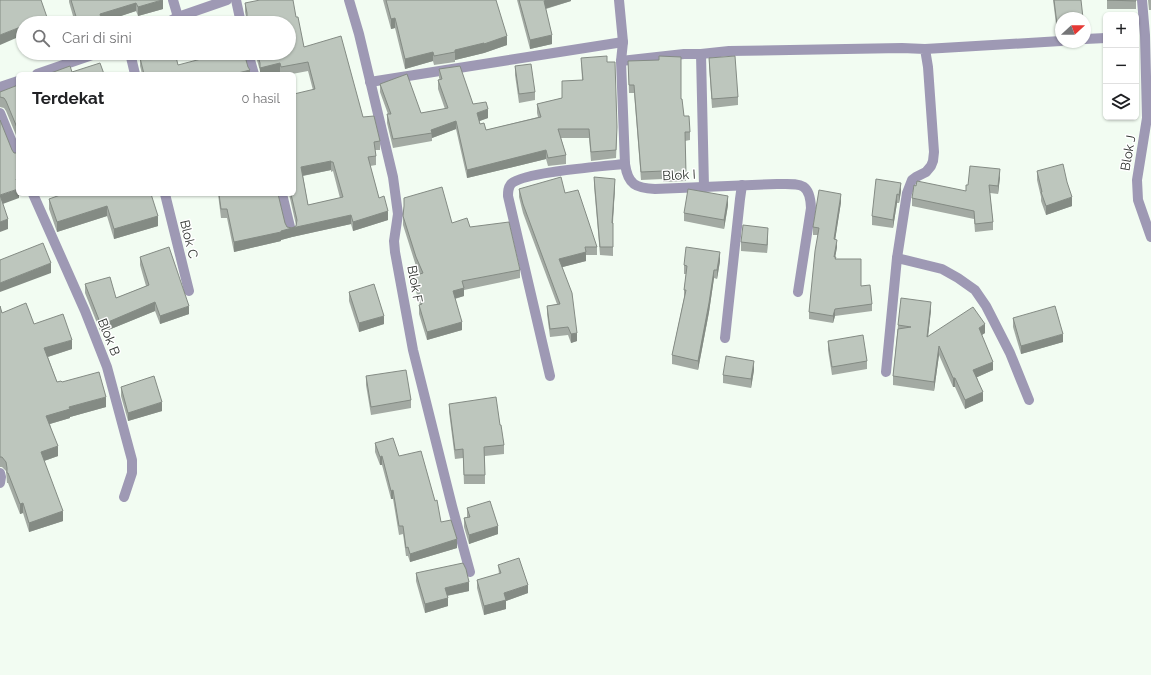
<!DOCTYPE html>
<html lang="id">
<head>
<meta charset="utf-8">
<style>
	body { margin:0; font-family:Raleway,sans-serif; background:#f2f2f2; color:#202124 }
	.controls { position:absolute; right:12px; top:12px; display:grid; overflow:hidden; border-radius:6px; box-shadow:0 1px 3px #0004 }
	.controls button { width:36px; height:36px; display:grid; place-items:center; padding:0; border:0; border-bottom:1px solid #e0e0e0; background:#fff; color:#202124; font:20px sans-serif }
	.compass { position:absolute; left:1055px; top:12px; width:36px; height:36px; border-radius:50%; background:#fff; box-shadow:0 1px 3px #0004; rotate:69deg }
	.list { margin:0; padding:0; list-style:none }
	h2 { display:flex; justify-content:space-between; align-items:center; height:52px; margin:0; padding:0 16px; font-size:17px }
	h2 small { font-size:13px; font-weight:400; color:#757577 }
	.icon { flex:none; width:22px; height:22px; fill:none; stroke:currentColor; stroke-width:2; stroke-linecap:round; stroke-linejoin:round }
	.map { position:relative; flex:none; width:1151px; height:675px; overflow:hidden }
	.search { position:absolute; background:#fff; box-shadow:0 1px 3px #0004; left:16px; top:16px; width:280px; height:44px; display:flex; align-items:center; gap:10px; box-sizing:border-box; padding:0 14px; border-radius:22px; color:#757577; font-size:15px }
	.panel { position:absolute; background:#fff; box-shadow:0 1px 3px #0004; left:16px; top:72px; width:280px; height:124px; border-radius:6px }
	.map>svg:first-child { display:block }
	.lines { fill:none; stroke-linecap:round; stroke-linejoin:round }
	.minor { stroke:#9e99b4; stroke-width:10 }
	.wall { fill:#a3aaa3; fill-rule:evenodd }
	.shaded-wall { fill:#848b84 }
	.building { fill:#bdc6bd; stroke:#848b84; fill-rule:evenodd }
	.labels { text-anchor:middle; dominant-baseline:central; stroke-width:3; stroke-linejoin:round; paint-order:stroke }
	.street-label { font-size:13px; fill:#2e322e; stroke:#fff }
</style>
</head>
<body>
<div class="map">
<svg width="1151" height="675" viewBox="0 0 1151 675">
	<rect width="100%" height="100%" fill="#f2fcf2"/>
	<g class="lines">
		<g class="minor">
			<polyline points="173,0 178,17"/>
			<polyline points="236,0 241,23"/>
			<polyline points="349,0 359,34 393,177 398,214 394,241 395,252 413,350 452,506 470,572"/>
			<path d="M619,0L623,42L621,61L625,164C628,185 636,188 655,189L777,184C799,184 810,181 811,208L798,292"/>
			<polyline points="1142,0 1145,35 1147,118 1137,180 1138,200 1151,237"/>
			<polyline points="166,23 178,17 227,0"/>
			<polyline points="1085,39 1106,38"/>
			<polyline points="925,49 1061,41"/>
			<polyline points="130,53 135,74"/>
			<polyline points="248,53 254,74"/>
			<polyline points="701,54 704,187"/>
			<polyline points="621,61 684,54 701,54 729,51 902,48 925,49 928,67 934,152 933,161 931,166 926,172 916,177 912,180 907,193 897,258 886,372"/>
			<polyline points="37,74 98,53"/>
			<polyline points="370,82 623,42"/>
			<polyline points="0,87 18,81"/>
			<polyline points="0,113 18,157"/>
			<polyline points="33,194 85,311 107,367 132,460 132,473 124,497"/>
			<polyline points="165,194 189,291"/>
			<polyline points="282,194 291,231"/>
			<polyline points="897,258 942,269 958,278 975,290 986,306 1010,353 1029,400"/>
			<polyline points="725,338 740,199 742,185"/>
			<path d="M550,376L508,196C508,191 508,188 511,184C523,172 605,166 625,164"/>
			<polyline points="0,473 1,477 0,483"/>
		</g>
	</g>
	<g class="wall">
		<polygon points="69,0 163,0 163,9 138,16 136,11 102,22 102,23 75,23 69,2"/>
		<polygon points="383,0 496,0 507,45 484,53 455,60 455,62 434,65 433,61 405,69 395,28 391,29"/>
		<polygon points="517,0 571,0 571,1 546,9 552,44 530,49"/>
		<polygon points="1053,0 1081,0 1061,18 1061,32 1057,32"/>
		<rect x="1107" y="0" width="29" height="9"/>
		<polygon points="1148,0 1151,0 1151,10 1149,10"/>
		<path d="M245,3L296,17L304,47L363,117L380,141V150H375L376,156V165L370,166L379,198L388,220L353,231L351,224L292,237L296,225L289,194H294L313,90L308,71L292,74H280V72L273,74H260V71L255,53H289V23H245V19L246,17L245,12ZM331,170V172L333,171L340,198L308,205L303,176Z"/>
		<polygon points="140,58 178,65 248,67 250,74 142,74 140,66"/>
		<polygon points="581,58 617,135 616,158 591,161 589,138 561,138 566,155 566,164 548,166 546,159 467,178 456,129 432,138 432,141 393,148 387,123 387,114 388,114 380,92 380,84 421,113 445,109 438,89 438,80 440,80 439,78 439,69 473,104 488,118 479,121 480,124 486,130 538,117 537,113 537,104 562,98 582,80"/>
		<polygon points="709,58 738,97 738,105 712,108 709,66"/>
		<polygon points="628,61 681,99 684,116 690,132 690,140 685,141 686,181 663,182 663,179 641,180 634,93 629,93"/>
		<polygon points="515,66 535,92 535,100 519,103 515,75"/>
		<polygon points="18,85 18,140 6,111 4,108 0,107 0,92"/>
		<polygon points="1037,171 1072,206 1046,215 1041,201 1041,197 1037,180"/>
		<polygon points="594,177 615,187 613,223 613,256 600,255 594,186"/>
		<polygon points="1000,177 998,194 990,193 993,222 993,230 975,232 974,219 912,206 912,198 966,191"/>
		<polygon points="519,189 565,193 597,247 597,255 586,255 586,261 562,267 577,341 571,343 568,335 550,337 547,314 547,306 557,304 523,213 519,197"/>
		<polygon points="901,191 899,203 897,203 893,228 872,225 872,216"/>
		<polygon points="151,194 158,226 114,239 107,216 57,232 49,209 49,199"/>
		<polygon points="218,194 278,194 285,223 292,237 281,240 281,241 234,252 227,218 221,218"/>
		<polygon points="404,198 452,223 470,227 520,270 520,278 464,290 464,296 455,299 462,330 427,340 419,314 419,305 420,305 414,285 414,276 420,274 416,266 403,225 403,216 404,210"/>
		<polygon points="841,202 835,240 837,247 835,257 836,259 861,286 872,304 872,311 835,316 833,323 809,319 809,312 818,235 813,235 813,227"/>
		<polygon points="728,205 724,229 684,221 684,213"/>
		<polygon points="768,237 767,253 741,251 741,242"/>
		<polygon points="140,257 189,314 160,324 155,311 101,333 85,293 85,284 116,298 146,286 140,265"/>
		<polygon points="720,261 717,279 714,278 709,312 698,370 672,364 672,355 684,298 684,290 686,274 684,274 684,265"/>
		<polygon points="349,292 384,324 359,332 349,301"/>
		<polygon points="0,306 2,313 34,324 72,349 48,357 57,382 62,382 106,407 70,417 70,418 50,424 58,456 44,461 63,521 29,532 23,513 20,514 8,483 7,483 6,471 2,467 0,467"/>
		<polygon points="931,310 928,336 985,333 981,335 993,370 977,377 983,401 965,409 955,387 953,387 939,355 934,391 893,385 893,376 898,325"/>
		<polygon points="1013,318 1063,342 1021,354 1013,327"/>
		<polygon points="828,341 867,361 867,369 832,375 828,350"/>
		<polygon points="754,370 751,388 723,383 723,375"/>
		<polygon points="366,376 411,400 411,408 371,415 366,385"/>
		<polygon points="121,387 162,411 128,421 121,396"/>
		<polygon points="449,404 504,445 504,454 485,456 485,484 464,484 463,458 455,459 449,412"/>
		<polygon points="375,443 399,456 457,548 410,562 408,556 406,556 403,534 399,535 393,499 391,499 382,465 380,465 375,452"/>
		<polygon points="467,508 498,534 469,544 464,527 464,518 467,517"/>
		<polygon points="498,565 528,593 506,601 506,609 484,615 477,588 477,580 499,574"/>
		<polygon points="416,573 469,591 447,596 448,606 425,613 416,581"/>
	</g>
	<g class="shaded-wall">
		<polygon points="163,0 163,9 138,16 138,7"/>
		<polygon points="547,0 571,0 571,1 544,9 544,1"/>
		<polygon points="136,3 136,11 100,23 100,14"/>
		<polygon points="395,18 395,28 391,29 391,19"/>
		<polygon points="23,26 23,35 0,45 0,35"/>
		<polygon points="552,35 552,44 530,49 530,40"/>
		<polygon points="507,36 507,45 484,53 484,44"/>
		<polygon points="484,43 484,53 455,60 455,50"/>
		<polygon points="433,52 433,61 405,69 405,59"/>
		<polygon points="280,63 280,72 273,74 260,74 260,68"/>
		<polygon points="250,70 250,74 234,74"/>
		<polygon points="488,109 488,118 477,122 477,113"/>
		<polygon points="456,121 456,129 432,138 431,130"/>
		<polygon points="546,150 546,159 467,178 467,170"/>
		<polygon points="331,161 331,170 301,176 301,167"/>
		<polygon points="1000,169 1000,177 998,194 998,186"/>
		<polygon points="18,178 18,188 16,179"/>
		<polygon points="615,179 615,187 612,232 612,223"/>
		<polygon points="901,183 901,191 899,203 899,195"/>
		<polygon points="18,189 18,194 19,194 19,198 0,205 0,195"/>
		<polygon points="841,194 841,202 834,247 834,239"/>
		<polygon points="897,194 897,203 893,228 893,220"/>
		<polygon points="728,196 728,205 724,229 724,220"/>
		<polygon points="1072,197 1072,206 1046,215 1046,206"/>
		<polygon points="107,206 107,216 57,232 57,222"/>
		<polygon points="388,211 388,220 353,231 353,222"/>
		<polygon points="351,215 351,224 292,237 292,228"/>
		<polygon points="158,216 158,226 114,239 114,229"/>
		<polygon points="8,219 8,229 0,232 0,222"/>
		<polygon points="292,228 292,237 281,240 281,241 234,252 234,242"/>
		<polygon points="768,228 768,237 767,253 767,245"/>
		<polygon points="837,240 837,247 834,264 834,257"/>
		<polygon points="586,252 586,261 559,268 559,259"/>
		<polygon points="720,252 720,261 717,279 717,270"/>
		<polygon points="51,263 51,273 0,292 0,283"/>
		<polygon points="714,270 714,278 709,312 698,370 698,361"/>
		<polygon points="464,288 464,296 453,299 453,291"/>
		<polygon points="155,302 155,311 101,333 101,325"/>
		<polygon points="931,302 931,310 927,346 927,337"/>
		<polygon points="189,306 189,314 160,324 160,316"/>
		<polygon points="835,309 835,316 833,323 833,316"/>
		<polygon points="384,316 384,324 359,332 359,323"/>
		<polygon points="462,322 462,330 427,340 427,332"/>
		<polygon points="985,324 985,333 979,337 979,328"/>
		<polygon points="577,333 577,341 571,343 571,334"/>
		<polygon points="1063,334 1063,342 1021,354 1021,346"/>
		<polygon points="72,340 72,349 44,358 44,348"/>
		<polygon points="939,346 939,355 934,391 934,382"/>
		<polygon points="754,361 754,370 751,388 751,379"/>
		<polygon points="993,362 993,370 973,379 973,370"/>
		<rect x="953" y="378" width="2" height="9"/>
		<polygon points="983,392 983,401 965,409 965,400"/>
		<polygon points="106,397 106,407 70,417 70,418 46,425 46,416 69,407"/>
		<polygon points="162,402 162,411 128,421 128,413"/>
		<polygon points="58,446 58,456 41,462 41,452"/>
		<polygon points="382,456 382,465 380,465 380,457"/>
		<polygon points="393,490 393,499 391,499 391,491"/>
		<polygon points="23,503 23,513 20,514 20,504"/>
		<polygon points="63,511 63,521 29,532 29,523"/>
		<polygon points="498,526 498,534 469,544 469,535"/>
		<polygon points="457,539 457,548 410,562 410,554"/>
		<polygon points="469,582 469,591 445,596 445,588"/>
		<polygon points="528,585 528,593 506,601 506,609 484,615 484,606 504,593"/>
		<polygon points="448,598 448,606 425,613 425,604"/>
	</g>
	<g class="building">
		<polygon points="0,0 41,0 49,23 23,23 23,26 0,35"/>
		<polygon points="71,0 162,0 138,7 136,3 100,14 102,23 78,23"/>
		<path d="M260,0H293L296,17H298L304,47L341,36L363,117L374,116L380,141L374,142L376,156L368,157L379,198L384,196L388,211L353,222L351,215L292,228L296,226L297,220L291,194H294V94L315,89L308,62L281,67L280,63L260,68V63L257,53H289V23H245V19L247,16V13L245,3ZM331,161V162H333L343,197L308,205L301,167Z"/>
		<polygon points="386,0 496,0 507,36 484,44 484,43 455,50 455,52 434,56 433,52 405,59 395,18 391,19"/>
		<polygon points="519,0 547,0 544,1 552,35 530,40"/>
		<polygon points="1054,0 1081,0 1083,18 1061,18 1061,23 1057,24"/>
		<polygon points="1107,0 1136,0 1136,1"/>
		<polygon points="157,53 175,53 178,65 224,53 244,53 248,67 250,70 234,74 144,74 140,58"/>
		<polygon points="607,56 607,62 615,62 617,127 616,150 591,152 589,129 558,129 566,155 548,158 546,150 467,170 456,121 431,130 432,133 393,139 387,114 391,114 380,84 407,74 421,113 448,108 438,80 442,79 439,69 460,66 473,104 486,102 488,109 477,113 480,124 484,123 486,130 541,117 537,104 562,98 562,81 583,80 581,58"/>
		<polygon points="659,56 681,57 681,99 682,99 684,116 689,116 690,132 685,132 686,173 663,174 663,171 641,172 634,85 629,85 628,61 659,60"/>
		<polygon points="735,56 738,97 712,99 709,58"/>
		<polygon points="100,63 104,74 48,74 70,66 72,72"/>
		<polygon points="531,64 535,92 519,94 515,66"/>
		<polygon points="18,85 18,130 6,101 4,98 0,97 0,92"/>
		<polygon points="0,120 12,150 14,153 18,153 18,178 16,179 18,185 18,189 0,195 8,219 0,222"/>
		<polygon points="1063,164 1067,182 1072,197 1046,206 1041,192 1042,192 1037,171"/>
		<polygon points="970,166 1000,169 998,186 989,185 993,222 975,224 974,211 912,198 914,185 916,186 917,181 966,191 966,185 968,185"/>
		<polygon points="561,177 565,193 578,190 597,247 585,247 586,252 559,259 572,293 577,333 571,334 568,327 550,329 547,306 560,304 523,204 519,189"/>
		<polygon points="594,177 615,179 612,223 613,223 613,247 600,247"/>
		<polygon points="876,179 901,183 899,195 897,194 893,220 872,216"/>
		<polygon points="442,187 452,223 467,218 470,227 509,222 520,270 462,281 464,288 453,291 462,322 427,332 419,305 422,304 414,276 423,273 416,257 403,216 404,206 404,198"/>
		<polygon points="688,189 728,196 724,220 684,213"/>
		<polygon points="819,190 841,194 834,239 837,240 834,257 836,257 835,259 861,259 861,286 870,285 872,304 835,309 833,316 809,312 815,251 819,228 813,227"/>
		<polygon points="63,194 151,194 158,216 114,229 107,206 57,222 49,199"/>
		<polygon points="219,194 278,194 285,223 287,227 292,228 281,231 281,232 234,242 227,209 221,209"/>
		<polygon points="743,225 768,228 767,245 741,242"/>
		<polygon points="43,243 51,263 0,283 0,260"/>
		<polygon points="169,247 189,306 160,316 155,302 101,325 85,284 110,277 116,298 149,285 140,257"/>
		<polygon points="686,247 720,252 717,270 714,270 709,303 698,361 672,355 686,290 684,290 687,266 684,265"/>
		<polygon points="374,284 384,316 359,323 349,292"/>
		<polygon points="901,298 931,302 927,337 973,307 985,324 979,328 993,362 973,370 983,392 965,400 955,378 953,378 939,346 934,382 893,376 898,329 911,327 898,325"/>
		<polygon points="26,303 34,324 63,314 72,340 44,348 57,382 61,381 62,382 99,372 106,397 69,407 70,409 46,416 58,446 41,452 63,511 29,523 23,503 20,504 8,473 7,473 7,468 6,462 2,457 0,457 0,306 2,313"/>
		<polygon points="1055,306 1063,334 1021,346 1013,318"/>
		<polygon points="863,335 867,361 832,367 828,341"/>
		<polygon points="726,356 754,361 751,379 723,375"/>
		<polygon points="406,370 411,400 371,407 366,376"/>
		<polygon points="154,376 162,402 128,413 121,387"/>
		<polygon points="496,397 500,425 501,425 504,445 484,447 485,475 464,475 463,449 455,450 449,404"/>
		<polygon points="393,438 399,456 421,451 435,501 437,500 441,522 451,520 457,539 410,554 408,547 406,548 403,526 399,526 393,490 391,491 382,456 380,457 375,443"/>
		<polygon points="490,501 498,526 469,535 464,518 470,517 467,508"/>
		<polygon points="519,558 528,585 504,593 506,600 484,606 477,580 501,573 498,565"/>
		<polygon points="463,563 466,569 469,582 445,588 448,598 425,604 416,573"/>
	</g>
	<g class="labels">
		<g class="street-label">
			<text transform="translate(1128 153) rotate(-80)">Blok J</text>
			<text transform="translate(679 175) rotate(-3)">Blok I</text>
			<text transform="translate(189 239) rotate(76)">Blok C</text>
			<text transform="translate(415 284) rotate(80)">Blok F</text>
			<text transform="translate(109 337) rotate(68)">Blok B</text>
		</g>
	</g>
</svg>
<div class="controls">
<button>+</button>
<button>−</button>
<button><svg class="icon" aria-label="layers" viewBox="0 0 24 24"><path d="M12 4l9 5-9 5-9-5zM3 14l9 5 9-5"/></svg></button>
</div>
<svg class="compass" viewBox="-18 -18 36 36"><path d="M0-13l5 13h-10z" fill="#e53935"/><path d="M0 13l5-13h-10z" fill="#757577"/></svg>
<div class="search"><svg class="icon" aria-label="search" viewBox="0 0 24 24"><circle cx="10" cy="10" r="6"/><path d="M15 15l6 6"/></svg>Cari di sini</div>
<section class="panel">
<h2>Terdekat<small>0 hasil</small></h2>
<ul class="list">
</ul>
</section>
</div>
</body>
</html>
